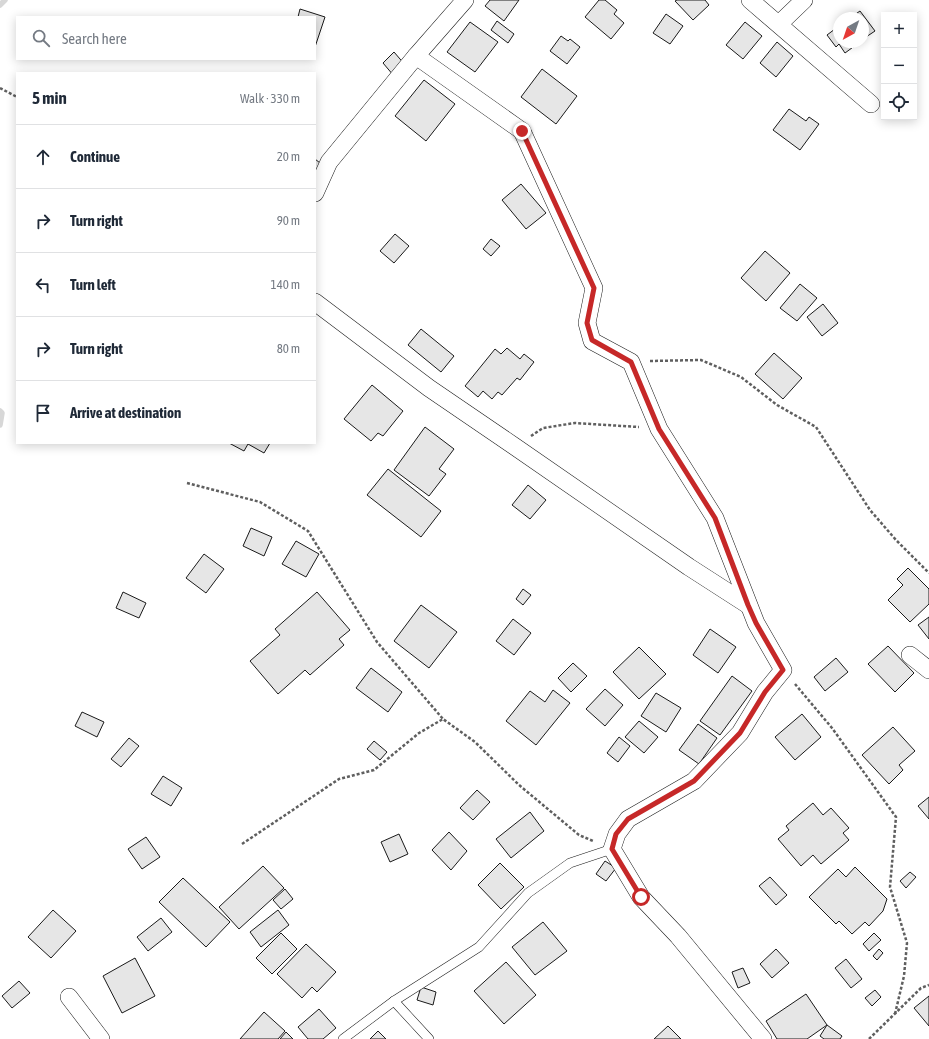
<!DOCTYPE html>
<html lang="en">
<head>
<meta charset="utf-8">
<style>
	body { margin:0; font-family:"Asap Condensed",sans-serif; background:#f2f2f3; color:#1f2937 }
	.controls { position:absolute; right:12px; top:12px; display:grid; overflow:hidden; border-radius:0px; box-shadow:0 2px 10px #0003 }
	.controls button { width:36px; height:36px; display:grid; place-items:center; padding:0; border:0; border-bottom:1px solid #e0e1e3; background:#fff; color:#1f2937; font:20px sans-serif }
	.compass { position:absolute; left:833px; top:12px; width:36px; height:36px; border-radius:50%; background:#fff; box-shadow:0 2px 10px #0003; rotate:220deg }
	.stop { position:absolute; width:12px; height:12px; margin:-9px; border:3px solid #c62828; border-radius:50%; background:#fff }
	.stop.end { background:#c62828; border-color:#fff; box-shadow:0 1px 4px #0008 }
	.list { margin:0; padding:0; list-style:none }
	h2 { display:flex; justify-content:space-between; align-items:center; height:52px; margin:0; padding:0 16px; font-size:17px }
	h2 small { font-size:13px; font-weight:400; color:#747a83 }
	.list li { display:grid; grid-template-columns:26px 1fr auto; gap:12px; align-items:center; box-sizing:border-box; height:64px; padding:0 16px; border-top:1px solid #e0e1e3 }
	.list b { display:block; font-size:15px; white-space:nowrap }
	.list em { font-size:13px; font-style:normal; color:#747a83 }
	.icon { flex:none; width:22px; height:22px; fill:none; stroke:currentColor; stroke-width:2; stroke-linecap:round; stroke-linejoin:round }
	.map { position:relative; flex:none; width:929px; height:1039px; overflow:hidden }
	.search { position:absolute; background:#fff; box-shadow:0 2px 10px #0003; left:16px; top:16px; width:300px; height:44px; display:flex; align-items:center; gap:10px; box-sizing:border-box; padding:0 14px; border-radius:0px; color:#747a83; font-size:15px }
	.panel { position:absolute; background:#fff; box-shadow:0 2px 10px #0003; left:16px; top:72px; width:300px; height:372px; border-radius:0px }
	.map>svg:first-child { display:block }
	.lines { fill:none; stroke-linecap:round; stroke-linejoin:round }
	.stream { stroke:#d7d7d7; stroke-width:5.5 }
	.building { fill:#e6e6e6; stroke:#1a1a1a }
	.lane-casing { stroke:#1a1a1a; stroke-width:10 }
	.street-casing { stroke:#1a1a1a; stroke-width:18 }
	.path { stroke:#5f5f5f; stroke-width:2.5; stroke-dasharray:3 2; stroke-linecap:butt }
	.lane { stroke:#fff; stroke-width:9 }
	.street { stroke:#fff; stroke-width:17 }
	.route { stroke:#c62828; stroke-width:5 }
</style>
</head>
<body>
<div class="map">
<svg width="929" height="1039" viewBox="0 0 929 1039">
	<rect width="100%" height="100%" fill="#fff"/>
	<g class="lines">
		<g class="stream">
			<polyline points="0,5 5,0"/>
			<polyline points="0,411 2,413 0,425"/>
		</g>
	</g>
	<g class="building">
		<polygon points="490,0 519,0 504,21 485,6"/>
		<polygon points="599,0 605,0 617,10 614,14 624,23 611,39 585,17"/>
		<polygon points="677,0 705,0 709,5 693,20 675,1"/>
		<polygon points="300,9 325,17 315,47 315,17 298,17"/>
		<polygon points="860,11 875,31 863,39 863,18 850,18"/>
		<polygon points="666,14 683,26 670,44 653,33"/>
		<polygon points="497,21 514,34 508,43 491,30"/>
		<polygon points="470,22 498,42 475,72 447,52"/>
		<polygon points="745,22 762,36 743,59 726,45"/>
		<polygon points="839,26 839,42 860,42 845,53 839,44 836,47 827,35"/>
		<polygon points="561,36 568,41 570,39 580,47 567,64 550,51"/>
		<polygon points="777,42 793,56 776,77 760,63"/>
		<polygon points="394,52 406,66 394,76 383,63"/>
		<polygon points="542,69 577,96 556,124 521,97"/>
		<polygon points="424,80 455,104 426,141 395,116"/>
		<polygon points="789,109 806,121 809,117 819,124 800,150 773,130"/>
		<polygon points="315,159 325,167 315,178"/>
		<polygon points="521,184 546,213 526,229 502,200"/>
		<polygon points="395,234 409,246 394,263 380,251"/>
		<polygon points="491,239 500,246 491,256 483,249"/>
		<polygon points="765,251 790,273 766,301 741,278"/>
		<polygon points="800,284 817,298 797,321 780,308"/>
		<polygon points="823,304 838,323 822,336 807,317"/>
		<polygon points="421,329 454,356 441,372 408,345"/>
		<polygon points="507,348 520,359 524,354 534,362 520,380 517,378 502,395 498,392 492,399 483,391 478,397 465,386 495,349 501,354"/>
		<polygon points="774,353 802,378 783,399 755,374"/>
		<polygon points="372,385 403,411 383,436 378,433 371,441 344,419"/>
		<polygon points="425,427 454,449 439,469 446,474 429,496 394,470"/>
		<polygon points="229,443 270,443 264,453 248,444 244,451"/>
		<polygon points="388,469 441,511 421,537 367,495"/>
		<polygon points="528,485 546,500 530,519 512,505"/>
		<polygon points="251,528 272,537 264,556 243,546"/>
		<polygon points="296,541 319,554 306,577 282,564"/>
		<polygon points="204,554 224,569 206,593 186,578"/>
		<polygon points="908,568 929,589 929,604 910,622 888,600 903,585 897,579"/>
		<polygon points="523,589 531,595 523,605 516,599"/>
		<polygon points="123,592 146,603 139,618 116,608"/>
		<polygon points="317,592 350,630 339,639 344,645 310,675 305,670 278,694 250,661 280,635 275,629"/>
		<polygon points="421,605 457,632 429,668 394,641"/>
		<polygon points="929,617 929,639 918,625"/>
		<polygon points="513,619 531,633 514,655 496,641"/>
		<polygon points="710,629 736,647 718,673 693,655"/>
		<polygon points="888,646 914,673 895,692 868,664"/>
		<polygon points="639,647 666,674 639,699 613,672"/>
		<polygon points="836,658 848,672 825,691 814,677"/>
		<polygon points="573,663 587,676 571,692 558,678"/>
		<polygon points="371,668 402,692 388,712 356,688"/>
		<polygon points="732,676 752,691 720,735 700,721"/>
		<polygon points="605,689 623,705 605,726 586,709"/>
		<polygon points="553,690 570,703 536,745 506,721 530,691 545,702"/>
		<polygon points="656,693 681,708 666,732 641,716"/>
		<polygon points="82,712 104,722 97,737 75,726"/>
		<polygon points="802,714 821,737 795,760 775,737"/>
		<polygon points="639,721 658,737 644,753 625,737"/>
		<polygon points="698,724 717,738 699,764 679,750"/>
		<polygon points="893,727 915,751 899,765 903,770 889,784 862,755"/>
		<polygon points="619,737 630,746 618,762 607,753"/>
		<polygon points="129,738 139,746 121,767 111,759"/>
		<polygon points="374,741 387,752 380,760 367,749"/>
		<polygon points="163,776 182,788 171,806 151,794"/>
		<polygon points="477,790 490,802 473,820 460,808"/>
		<polygon points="929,797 929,819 918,806"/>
		<polygon points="813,803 823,815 831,808 849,828 843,833 849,840 821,864 813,855 801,866 778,839 789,830 786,826"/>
		<polygon points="530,812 544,831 511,858 496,839"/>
		<polygon points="449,832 467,851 451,870 432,850"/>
		<polygon points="399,834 408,854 390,862 381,842"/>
		<polygon points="146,837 160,857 142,869 128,849"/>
		<polygon points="605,861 616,868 606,881 596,874"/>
		<polygon points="500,863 524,887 501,909 478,885"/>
		<polygon points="263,866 284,888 239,929 219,907"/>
		<polygon points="855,867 887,899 883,911 869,926 865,922 852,934 839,921 836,924 809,897 838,869 846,877"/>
		<polygon points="910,872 916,877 906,888 900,881"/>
		<polygon points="770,877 787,895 776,905 759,886"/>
		<polygon points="183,878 230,922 206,947 159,902"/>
		<polygon points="285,889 293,899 281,909 273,900"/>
		<polygon points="53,910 76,931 51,958 28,937"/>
		<polygon points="278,910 289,925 261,947 250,932"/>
		<polygon points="161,918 172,932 148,951 137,937"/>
		<polygon points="543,922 567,951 535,975 512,947"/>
		<polygon points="281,933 297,949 272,974 256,958"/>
		<polygon points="874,933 881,940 869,951 863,944"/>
		<polygon points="306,944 336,972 317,992 312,987 302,998 277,974"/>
		<polygon points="776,949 789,963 772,978 760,964"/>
		<polygon points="879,949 883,953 877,960 873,956"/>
		<polygon points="135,958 155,996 122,1013 103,976"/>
		<polygon points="846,959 862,979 851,988 835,968"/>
		<polygon points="506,962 536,995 504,1024 474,991"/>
		<polygon points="743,968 750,983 738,988 732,972"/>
		<polygon points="19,981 30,993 12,1008 2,996"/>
		<polygon points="421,987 436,992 433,1005 417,1000"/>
		<polygon points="875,990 881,997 872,1006 865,998"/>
		<polygon points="806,994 827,1025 807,1039 777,1039 766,1021"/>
		<polygon points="929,996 929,1026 914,1008"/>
		<polygon points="319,1009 336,1028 323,1039 308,1039 298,1027"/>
		<polygon points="264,1012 285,1031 278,1039 240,1039"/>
		<polygon points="827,1025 842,1036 840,1039 824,1039 820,1036"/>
		<polygon points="668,1026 681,1039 654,1039"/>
		<polygon points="378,1031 386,1039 370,1039"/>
		<polygon points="286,1032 293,1039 280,1039"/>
	</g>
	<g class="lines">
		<g class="lane-casing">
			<g id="lane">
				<polyline points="394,1001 429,1039"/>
				<polyline points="343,1039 394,1001 479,947 528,893 570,863 612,849"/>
			</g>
		</g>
		<g class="street-casing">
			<g id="street">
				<polyline points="750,0 871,104"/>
				<polyline points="779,24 804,0"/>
				<polyline points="416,56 522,131 594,288 587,323 592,341 631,362 659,429 715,518 756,623 783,670 765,692 740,733 694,781 628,819 617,834 612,849 641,897 678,936 763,1039"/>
				<polyline points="315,193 329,162 416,56 465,0"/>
				<polyline points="315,302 429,388 514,446 689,567 748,605"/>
				<polyline points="910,655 929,670"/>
				<polyline points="69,997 101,1039"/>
			</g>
		</g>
		<g class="path">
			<polyline points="0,88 17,97"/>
			<polyline points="650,361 701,360 741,377 777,405 816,427 870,510 896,540 929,573"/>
			<polyline points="531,436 543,428 575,423 639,427"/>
			<polyline points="187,483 260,502 308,531 377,642 443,719"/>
			<polyline points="795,684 832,728 896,817 890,887 907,943 904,976 895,1014"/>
			<polyline points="242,844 339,779 374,770 419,733 443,719 475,742 519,785 579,835 593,841"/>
			<polyline points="869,1039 921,988 929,985"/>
		</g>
		<use href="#lane" class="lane"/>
		<use href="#street" class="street"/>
	</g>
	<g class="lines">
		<polyline class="route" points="522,131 594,288 587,323 592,340 631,362 659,429 715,518 748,605 756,623 783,670 765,692 740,733 694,781 628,819 616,834 612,849 641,897"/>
	</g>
</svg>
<div class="controls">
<button>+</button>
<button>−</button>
<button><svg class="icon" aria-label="locate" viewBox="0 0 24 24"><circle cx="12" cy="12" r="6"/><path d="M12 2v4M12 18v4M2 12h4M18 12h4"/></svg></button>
</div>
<svg class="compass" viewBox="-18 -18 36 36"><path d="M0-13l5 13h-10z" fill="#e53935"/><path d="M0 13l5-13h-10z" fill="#747a83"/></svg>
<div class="stop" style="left:641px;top:897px"></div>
<div class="stop end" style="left:522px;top:131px"></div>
<div class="search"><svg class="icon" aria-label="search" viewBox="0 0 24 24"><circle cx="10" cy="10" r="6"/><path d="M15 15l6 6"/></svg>Search here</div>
<section class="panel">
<h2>5 min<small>Walk · 330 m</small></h2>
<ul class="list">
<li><svg class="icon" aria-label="ahead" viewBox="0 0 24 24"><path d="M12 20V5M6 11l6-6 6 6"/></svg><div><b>Continue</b></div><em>20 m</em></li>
<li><svg class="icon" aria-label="right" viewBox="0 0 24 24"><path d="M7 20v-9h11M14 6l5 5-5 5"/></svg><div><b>Turn right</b></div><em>90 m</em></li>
<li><svg class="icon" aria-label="left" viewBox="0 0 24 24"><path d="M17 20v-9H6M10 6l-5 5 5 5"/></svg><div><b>Turn left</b></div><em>140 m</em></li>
<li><svg class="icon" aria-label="right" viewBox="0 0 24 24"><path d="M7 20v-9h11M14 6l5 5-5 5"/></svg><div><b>Turn right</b></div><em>80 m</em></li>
<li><svg class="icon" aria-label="arrive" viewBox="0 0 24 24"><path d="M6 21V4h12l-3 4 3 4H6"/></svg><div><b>Arrive at destination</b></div></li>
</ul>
</section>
</div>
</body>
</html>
